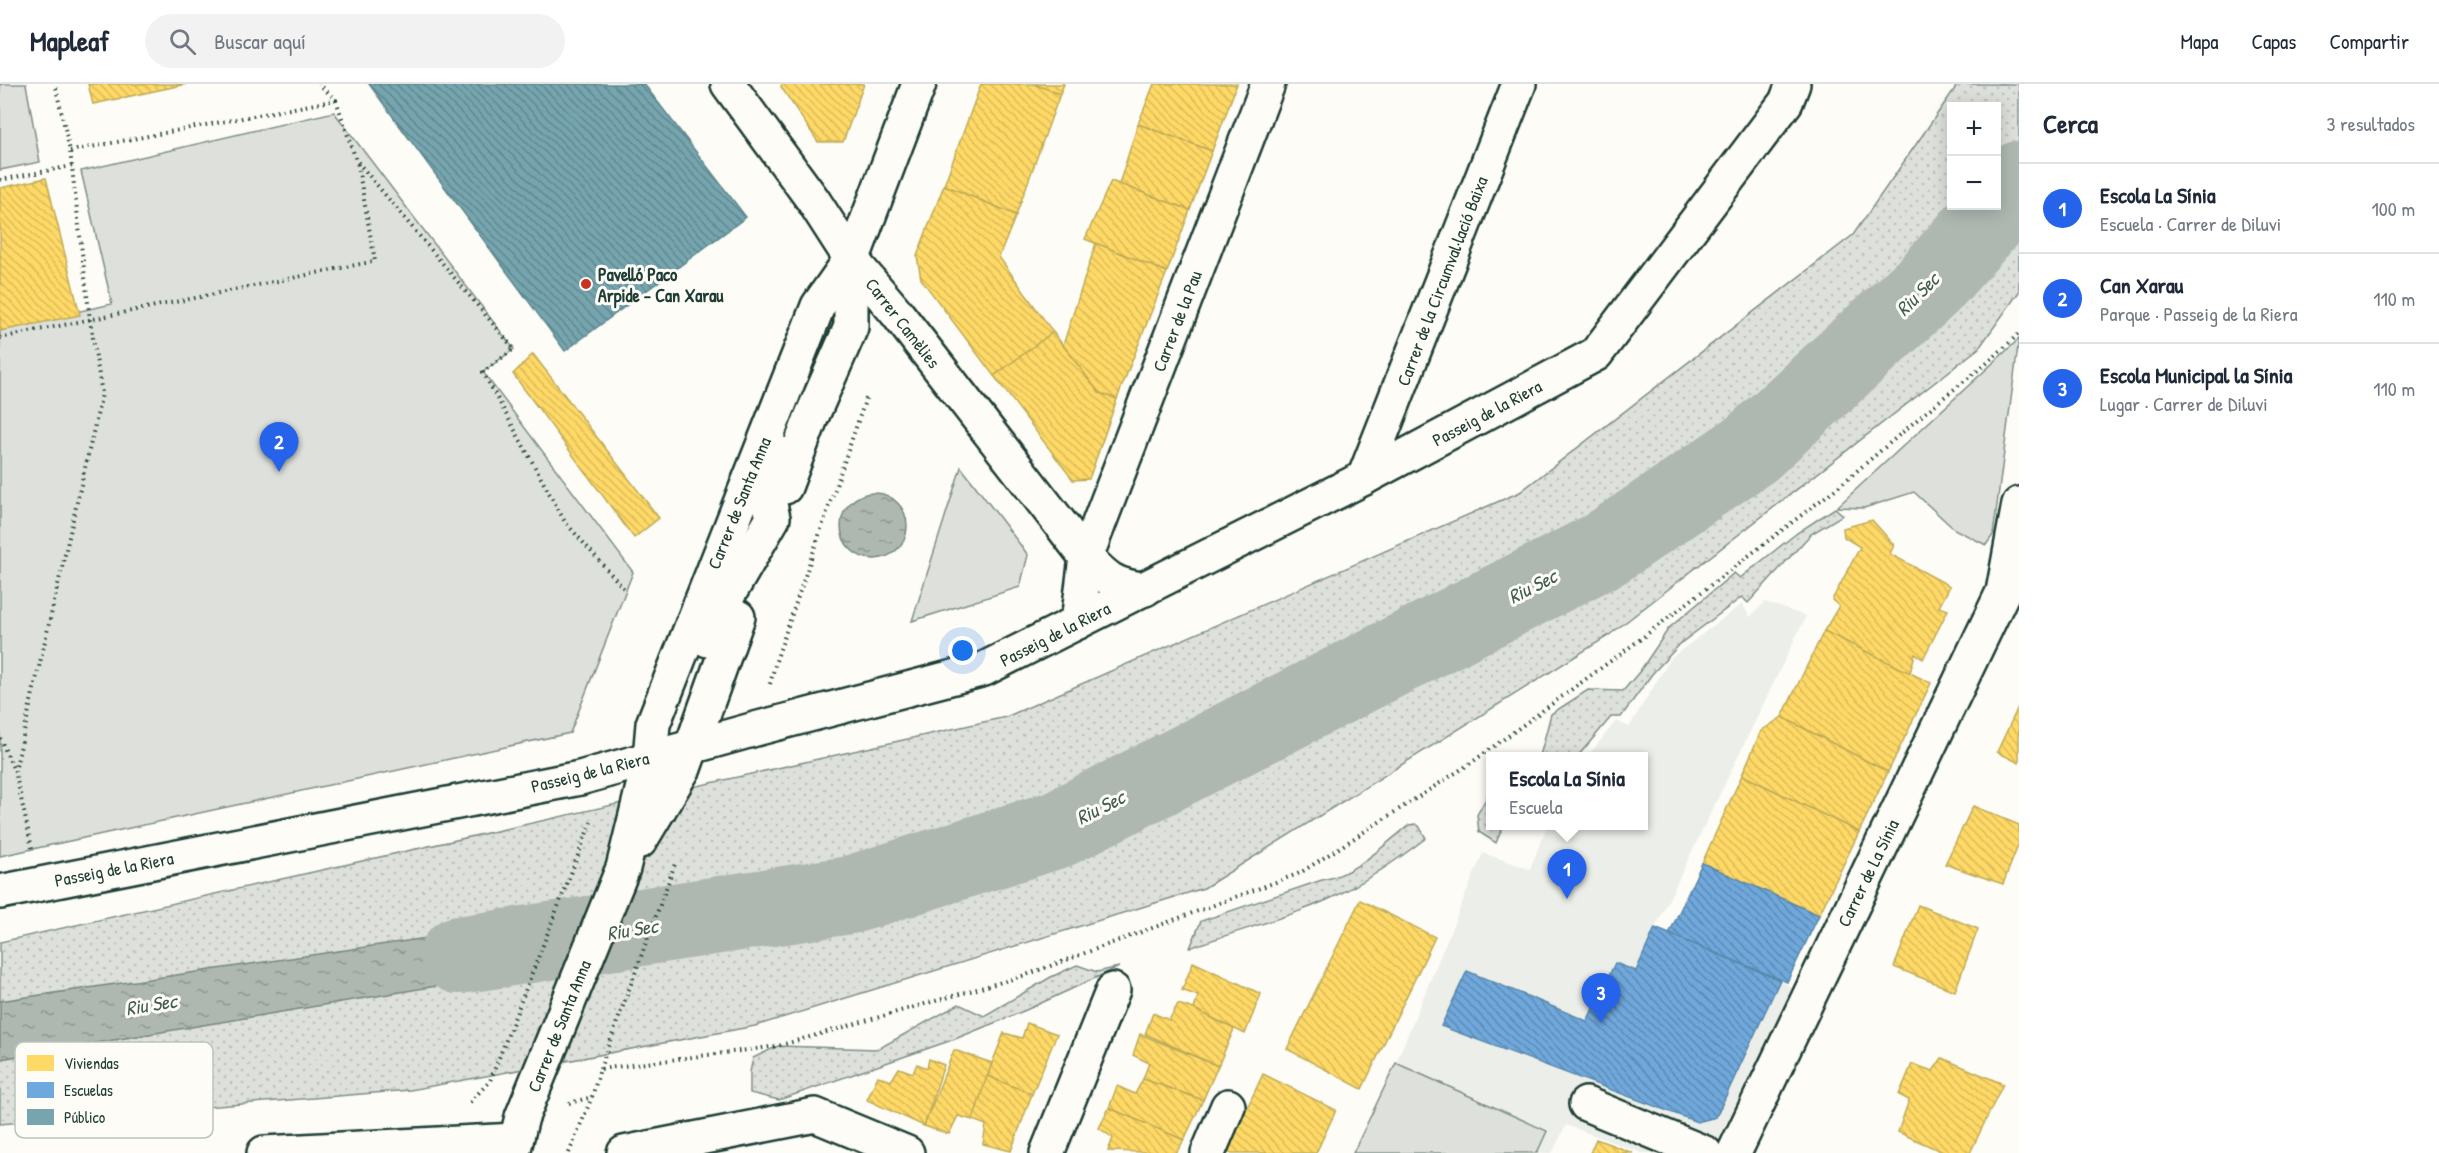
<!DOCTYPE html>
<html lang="es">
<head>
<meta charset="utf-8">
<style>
	body { margin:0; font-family:"Patrick Hand",sans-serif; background:#f2f2f3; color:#1f2937 }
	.controls { position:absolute; right:18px; top:18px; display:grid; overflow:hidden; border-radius:0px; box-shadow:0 3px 15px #0003 }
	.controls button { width:54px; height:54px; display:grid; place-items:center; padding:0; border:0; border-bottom:2px solid #e0e1e3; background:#fff; color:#1f2937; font:30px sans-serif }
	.you { position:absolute; left:963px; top:567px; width:21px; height:21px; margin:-15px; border:4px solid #fff; border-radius:50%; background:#1a73e8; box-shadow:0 0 0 9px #1a73e833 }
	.badge { display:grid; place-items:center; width:39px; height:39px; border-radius:50%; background:#2563eb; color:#fff; font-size:20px; font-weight:700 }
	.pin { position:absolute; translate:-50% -50px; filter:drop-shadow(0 2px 3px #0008) }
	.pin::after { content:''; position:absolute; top:32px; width:21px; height:18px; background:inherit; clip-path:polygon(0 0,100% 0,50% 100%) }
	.popup { position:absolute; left:1486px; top:668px; width:162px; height:78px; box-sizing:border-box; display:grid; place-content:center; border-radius:0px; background:#fff; filter:drop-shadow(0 2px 4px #0005); font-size:20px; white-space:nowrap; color:#747a83 }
	.popup b { font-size:22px; color:#1f2937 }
	.popup::after { content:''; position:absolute; left:50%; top:100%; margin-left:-12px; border:12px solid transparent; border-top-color:#fff }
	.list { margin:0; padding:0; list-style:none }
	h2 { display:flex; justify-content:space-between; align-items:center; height:78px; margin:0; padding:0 24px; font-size:26px }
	h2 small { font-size:20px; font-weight:400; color:#747a83 }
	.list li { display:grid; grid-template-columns:39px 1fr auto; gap:18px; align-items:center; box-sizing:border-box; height:90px; padding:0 24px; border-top:2px solid #e0e1e3 }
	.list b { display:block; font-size:22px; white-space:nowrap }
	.list p { margin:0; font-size:20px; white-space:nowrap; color:#747a83 }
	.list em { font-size:20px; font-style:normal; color:#747a83 }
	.icon { flex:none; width:33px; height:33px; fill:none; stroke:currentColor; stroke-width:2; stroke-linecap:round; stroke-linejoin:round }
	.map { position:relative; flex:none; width:2019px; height:1069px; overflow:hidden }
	header { display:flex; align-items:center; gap:36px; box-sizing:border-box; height:84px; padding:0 30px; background:#fff; border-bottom:2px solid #e0e1e3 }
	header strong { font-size:28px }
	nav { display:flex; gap:33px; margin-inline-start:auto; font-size:21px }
	.search { width:420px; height:54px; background:#f2f2f3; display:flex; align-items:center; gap:15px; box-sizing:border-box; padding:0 21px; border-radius:33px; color:#747a83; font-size:22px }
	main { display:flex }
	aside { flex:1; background:#fff }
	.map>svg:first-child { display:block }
	.built { fill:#eceee9 }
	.grass { fill:url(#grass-dots); stroke:#7e8e88; stroke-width:1.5; fill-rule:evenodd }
	.green { fill:#dde0db; stroke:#7e8e88; stroke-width:1.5 }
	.water { fill:url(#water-ripples); stroke:#75877f; stroke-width:1.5 }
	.homes { fill:url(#homes-back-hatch); stroke:#bcaa57; stroke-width:1.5 }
	.schools { fill:url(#schools-back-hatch); stroke:#5788aa; stroke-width:1.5 }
	.public { fill:url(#public-back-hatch); stroke:#5c868a; stroke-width:1.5 }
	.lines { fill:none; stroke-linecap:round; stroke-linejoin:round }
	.river { stroke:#aeb8b1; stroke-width:78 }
	.minor-casing { stroke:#1f3d34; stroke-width:38 }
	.path { stroke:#1f3d34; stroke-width:4; stroke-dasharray:1.5 4.5; stroke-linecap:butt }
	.minor { stroke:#fdfcf7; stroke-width:33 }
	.poi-dot { fill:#c8321e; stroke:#fdfcf7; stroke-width:2 }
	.labels { text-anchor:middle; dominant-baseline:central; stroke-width:6; stroke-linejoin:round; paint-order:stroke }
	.poi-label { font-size:18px; font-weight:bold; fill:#1f3d34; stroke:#fdfcf7; text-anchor:start }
	.street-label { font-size:18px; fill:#1f3d34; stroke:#fdfcf7 }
	.water-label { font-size:20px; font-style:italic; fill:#435c53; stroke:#fdfcf7 }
	.key { fill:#fdfcf7; stroke:#bac3bc; stroke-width:1.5 }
	.key-label { font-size:16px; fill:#1f3d34 }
</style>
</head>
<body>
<header>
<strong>Mapleaf</strong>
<div class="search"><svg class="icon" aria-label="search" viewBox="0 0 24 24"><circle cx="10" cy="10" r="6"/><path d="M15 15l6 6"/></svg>Buscar aquí</div>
<nav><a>Mapa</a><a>Capas</a><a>Compartir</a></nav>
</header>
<main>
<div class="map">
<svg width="2019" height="1069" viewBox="0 0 2019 1069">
	<defs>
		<pattern id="grass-dots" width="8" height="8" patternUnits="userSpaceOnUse" patternTransform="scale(1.5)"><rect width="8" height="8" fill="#dde0db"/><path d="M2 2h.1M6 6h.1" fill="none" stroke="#bdc1bd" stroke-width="1.8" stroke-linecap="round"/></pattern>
		<pattern id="water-ripples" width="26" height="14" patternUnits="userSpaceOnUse" patternTransform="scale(1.5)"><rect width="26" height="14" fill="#aeb8b1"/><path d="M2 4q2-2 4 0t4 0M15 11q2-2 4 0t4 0" fill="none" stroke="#8d9791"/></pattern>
		<pattern id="homes-back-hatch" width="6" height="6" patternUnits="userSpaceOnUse" patternTransform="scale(1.5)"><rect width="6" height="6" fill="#ffd966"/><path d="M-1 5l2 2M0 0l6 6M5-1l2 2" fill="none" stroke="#dabb59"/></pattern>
		<pattern id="schools-back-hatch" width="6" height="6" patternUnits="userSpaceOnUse" patternTransform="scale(1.5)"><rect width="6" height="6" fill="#6fa8dc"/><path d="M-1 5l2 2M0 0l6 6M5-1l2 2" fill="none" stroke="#5b8ab3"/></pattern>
		<pattern id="public-back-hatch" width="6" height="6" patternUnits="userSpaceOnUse" patternTransform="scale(1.5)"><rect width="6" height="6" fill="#76a5af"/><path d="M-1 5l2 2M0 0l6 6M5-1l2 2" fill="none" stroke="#60888f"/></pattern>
	</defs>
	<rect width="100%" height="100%" fill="#fdfcf7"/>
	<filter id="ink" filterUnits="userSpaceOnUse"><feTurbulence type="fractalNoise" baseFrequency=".0167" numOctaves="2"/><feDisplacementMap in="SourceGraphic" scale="12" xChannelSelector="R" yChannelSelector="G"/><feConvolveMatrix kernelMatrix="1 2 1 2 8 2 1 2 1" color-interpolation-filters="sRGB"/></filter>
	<g filter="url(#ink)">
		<polygon class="built" points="1765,518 1806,532 1655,844 1780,896 1794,905 1712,1069 1642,1069 1566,1041 1552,1069 1353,1069 1396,979 1483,769 1530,785 1547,742 1644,742 1644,672 1588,672 1616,637 1629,643 1671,574 1742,520 1750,533"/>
		<g class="grass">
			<path d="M1958,0H2019V208L1979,264L1608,552L1204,804L755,942L410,1006L0,1040V858L1006,633L1520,408L1853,151ZM1952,22H1996V122H1952Z"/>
			<polygon points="1835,424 1843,431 1811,450 1748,519 1742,513 1681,559 1652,590 1621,633 1611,633 1578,672 1540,672 1551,630 1588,606 1623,607 1640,587 1669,544 1734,489 1740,494 1797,449"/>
			<polygon points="1490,708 1490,742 1503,742 1496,759 1479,748 1477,731"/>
			<path d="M1415,740L1419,742L1426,754C1401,773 1376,791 1349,805C1300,832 1242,844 1190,864L1201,837L1322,796C1355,791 1384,761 1409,741Z"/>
			<polygon points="1077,881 1097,888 1119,883 1026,926 955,955 779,1016 750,1009 750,988 753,974 778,962 878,965 959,920 984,932 1051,893"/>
		</g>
		<g class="green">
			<polygon points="0,0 26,0 40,78 0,86"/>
			<polygon points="334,28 514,265 483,288 633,488 570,649 0,772 0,245 112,220 81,87"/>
			<polygon points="2019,255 1993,451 1986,461 1954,445 1914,408 1864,424 1837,423"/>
			<polygon points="961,383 1028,471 1020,503 912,537"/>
			<polygon points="1396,979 1547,1047 1537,1069 1353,1069"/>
		</g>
		<g class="water">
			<circle cx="874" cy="442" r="33"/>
			<polygon points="535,838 565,853 514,889 0,975 0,917"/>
		</g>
		<g class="homes">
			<polygon points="88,0 187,0 93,20"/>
			<polygon points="782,0 864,0 843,58 818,58 781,3"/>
			<polygon points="981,0 1034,0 1060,10 1016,131 944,101"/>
			<polygon points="1034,0 1064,0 1060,10"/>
			<polygon points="1154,0 1237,0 1212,67 1138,40"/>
			<polygon points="1138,40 1212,67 1190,126 1119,100"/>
			<polygon points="46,94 80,231 0,247 0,104"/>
			<polygon points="1111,97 1190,126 1167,188 1085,155"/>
			<polygon points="944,101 1016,131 999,173 1053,248 994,292 921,195 917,172"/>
			<polygon points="1096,159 1167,188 1117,315 1099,309 1063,261"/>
			<polygon points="1053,248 1099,309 1117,315 1089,395 1073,396 994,292"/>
			<polygon points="533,270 659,434 634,454 513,290"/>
			<polygon points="1872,436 1894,461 1890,470 1950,502 1939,523 1948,526 1923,575 1915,570 1910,589 1824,547 1839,522 1832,516 1860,463 1844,453 1843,444"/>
			<polygon points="1824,547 1931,599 1888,688 1782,633"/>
			<polygon points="2019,621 2019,679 1997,668"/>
			<polygon points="1782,633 1888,688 1859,748 1742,691 1761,647"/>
			<polygon points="1742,691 1859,748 1819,831 1702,779"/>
			<polygon points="1973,722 2019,741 2019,759 2003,800 1945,780"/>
			<polygon points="1360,816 1435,853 1362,1005 1287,965"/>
			<polygon points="1918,821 1978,845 1955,907 1894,883"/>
			<polygon points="1193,878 1261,910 1245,950 1194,925 1198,912 1182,906"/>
			<polygon points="1178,920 1194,925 1234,945 1218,982 1145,950 1153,929 1169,936"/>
			<polygon points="1027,939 1057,950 1032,1010 987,992 1004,949 1022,954"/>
			<polygon points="1140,950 1218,982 1203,1016 1143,995 1149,979 1133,971"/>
			<polygon points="954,966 992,979 973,1036 958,1032 949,1050 924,1042"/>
			<polygon points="1942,974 2003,1000 1970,1069 1945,1069 1898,1048 1909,1016 1899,1011 1912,980 1933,987"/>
			<polygon points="929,975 944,981 924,1042 867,1016 878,992 891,997 899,984 913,989 917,980 927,984"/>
			<polygon points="1263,990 1336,1026 1316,1069 1226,1069"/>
			<polygon points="987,992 1032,1010 1011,1067 983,1060 986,1041 973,1036"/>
			<polygon points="1143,995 1203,1016 1184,1056 1109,1024 1117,1002 1135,1010"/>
			<polygon points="1109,1024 1184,1056 1176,1069 1108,1067 1113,1054 1099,1044"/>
			<polygon points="1596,1055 1633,1069 1590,1069"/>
		</g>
		<g class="schools">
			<polygon points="1702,779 1819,831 1787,898 1669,850"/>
			<polygon points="1655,844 1780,896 1716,1033 1697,1038 1441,942 1467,887 1587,937 1615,879 1636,887"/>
		</g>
		<polygon class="public" points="369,0 644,0 746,133 565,267"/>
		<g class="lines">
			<polyline class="river" points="459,871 850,811 1058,745 1605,465 1751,365 1929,201 2010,110 2019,96"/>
			<g class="minor-casing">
				<g id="minor">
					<polyline points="728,0 813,116 851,175 896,228 1086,473 1078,538"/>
					<polyline points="845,195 919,0"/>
					<polyline points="1364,394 1519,0"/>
					<polyline points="785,403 811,334 851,243 851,175"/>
					<path d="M1145,505C1115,503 1106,494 1086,473L1268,0"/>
					<polyline points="708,556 723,520 773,434 766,402 779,369"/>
					<polyline points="640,757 684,684 738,533"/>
					<polyline points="0,808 580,694 759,644 984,585 1364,394 1596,270 1786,18 1793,0"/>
					<polyline points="1586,1020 1705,1069"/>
					<polyline points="264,1069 516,1056"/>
					<polyline points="513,1069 522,1033 623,784 650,674 653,640 818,222 851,175"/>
					<polyline points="624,1069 815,1031 907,1069"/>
					<polyline points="1047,1069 1113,906"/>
					<polyline points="1208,1069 1228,1022"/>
					<polyline points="1734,1069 2003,508 2019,420"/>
				</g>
			</g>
			<g class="path">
				<polyline points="336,16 356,76 514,265 483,288 565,438 626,507"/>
				<polyline points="70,67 336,16 319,0"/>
				<polyline points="0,96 72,82"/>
				<polyline points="0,254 375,177 357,77"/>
				<polyline points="770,600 776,577 866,314"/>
				<polyline points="0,654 14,686"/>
				<polyline points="1533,672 1534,667"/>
				<polyline points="32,764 15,687 102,310 90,236 70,67 55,0"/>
				<polyline points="600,985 676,777"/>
				<polyline points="470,1018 490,997 591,738"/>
				<polyline points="569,1019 592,1013 600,985 778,962 1026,891 1300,789 1471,679 1638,557 1838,403 1938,318 1986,280 2019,250"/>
				<polyline points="569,1069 592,1013"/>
			</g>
			<use href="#minor" class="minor"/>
		</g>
	</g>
	<circle class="poi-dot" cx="586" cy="200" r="6"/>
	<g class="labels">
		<g class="poi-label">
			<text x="598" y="190">Pavelló Paco<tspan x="598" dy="21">Arpide - Can Xarau</tspan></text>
		</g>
		<g class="street-label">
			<text transform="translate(1442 197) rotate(-69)">Carrer de la Circumval·lació Baixa</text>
			<text transform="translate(1177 237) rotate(-69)">Carrer de la Pau</text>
			<text transform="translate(903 239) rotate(52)">Carrer Camèlies</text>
			<text transform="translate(1487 329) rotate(-28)">Passeig de la Riera</text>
			<text transform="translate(739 419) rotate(-68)">Carrer de Santa Anna</text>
			<text transform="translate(1055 550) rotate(-27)">Passeig de la Riera</text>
			<text transform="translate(590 688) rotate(-14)">Passeig de la Riera</text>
			<text transform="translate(114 785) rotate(-11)">Passeig de la Riera</text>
			<text transform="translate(1868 789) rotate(-64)">Carrer de La Sínia</text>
			<text transform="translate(559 942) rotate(-68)">Carrer de Santa Anna</text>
		</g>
		<g class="water-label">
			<text transform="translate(1917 210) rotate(-45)">Riu Sec</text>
			<text transform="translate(1532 502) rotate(-27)">Riu Sec</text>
			<text transform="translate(1100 723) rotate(-27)">Riu Sec</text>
			<text transform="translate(632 845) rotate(-9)">Riu Sec</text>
			<text transform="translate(151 920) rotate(-9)">Riu Sec</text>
		</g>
	</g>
	<rect x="15" y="958" width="198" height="96" rx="9" class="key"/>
	<rect x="27" y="971" width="27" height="16" fill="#ffd966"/>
	<rect x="27" y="998" width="27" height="16" fill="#6fa8dc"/>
	<rect x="27" y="1025" width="27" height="16" fill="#76a5af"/>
	<g class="key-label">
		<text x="64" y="985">Viviendas</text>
		<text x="64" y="1012">Escuelas</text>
		<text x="64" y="1039">Público</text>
	</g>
</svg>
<div class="controls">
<button>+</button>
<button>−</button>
</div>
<div class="you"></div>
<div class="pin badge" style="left:1567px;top:815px">1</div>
<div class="popup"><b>Escola La Sínia</b>Escuela</div>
<div class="pin badge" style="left:279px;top:388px">2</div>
<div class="pin badge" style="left:1601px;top:939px">3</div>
</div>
<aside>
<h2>Cerca<small>3 resultados</small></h2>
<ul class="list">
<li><span class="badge">1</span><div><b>Escola La Sínia</b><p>Escuela · Carrer de Diluvi</p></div><em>100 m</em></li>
<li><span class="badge">2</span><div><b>Can Xarau</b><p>Parque · Passeig de la Riera</p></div><em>110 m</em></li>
<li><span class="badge">3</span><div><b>Escola Municipal la Sínia</b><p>Lugar · Carrer de Diluvi</p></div><em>110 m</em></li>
</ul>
</aside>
</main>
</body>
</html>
